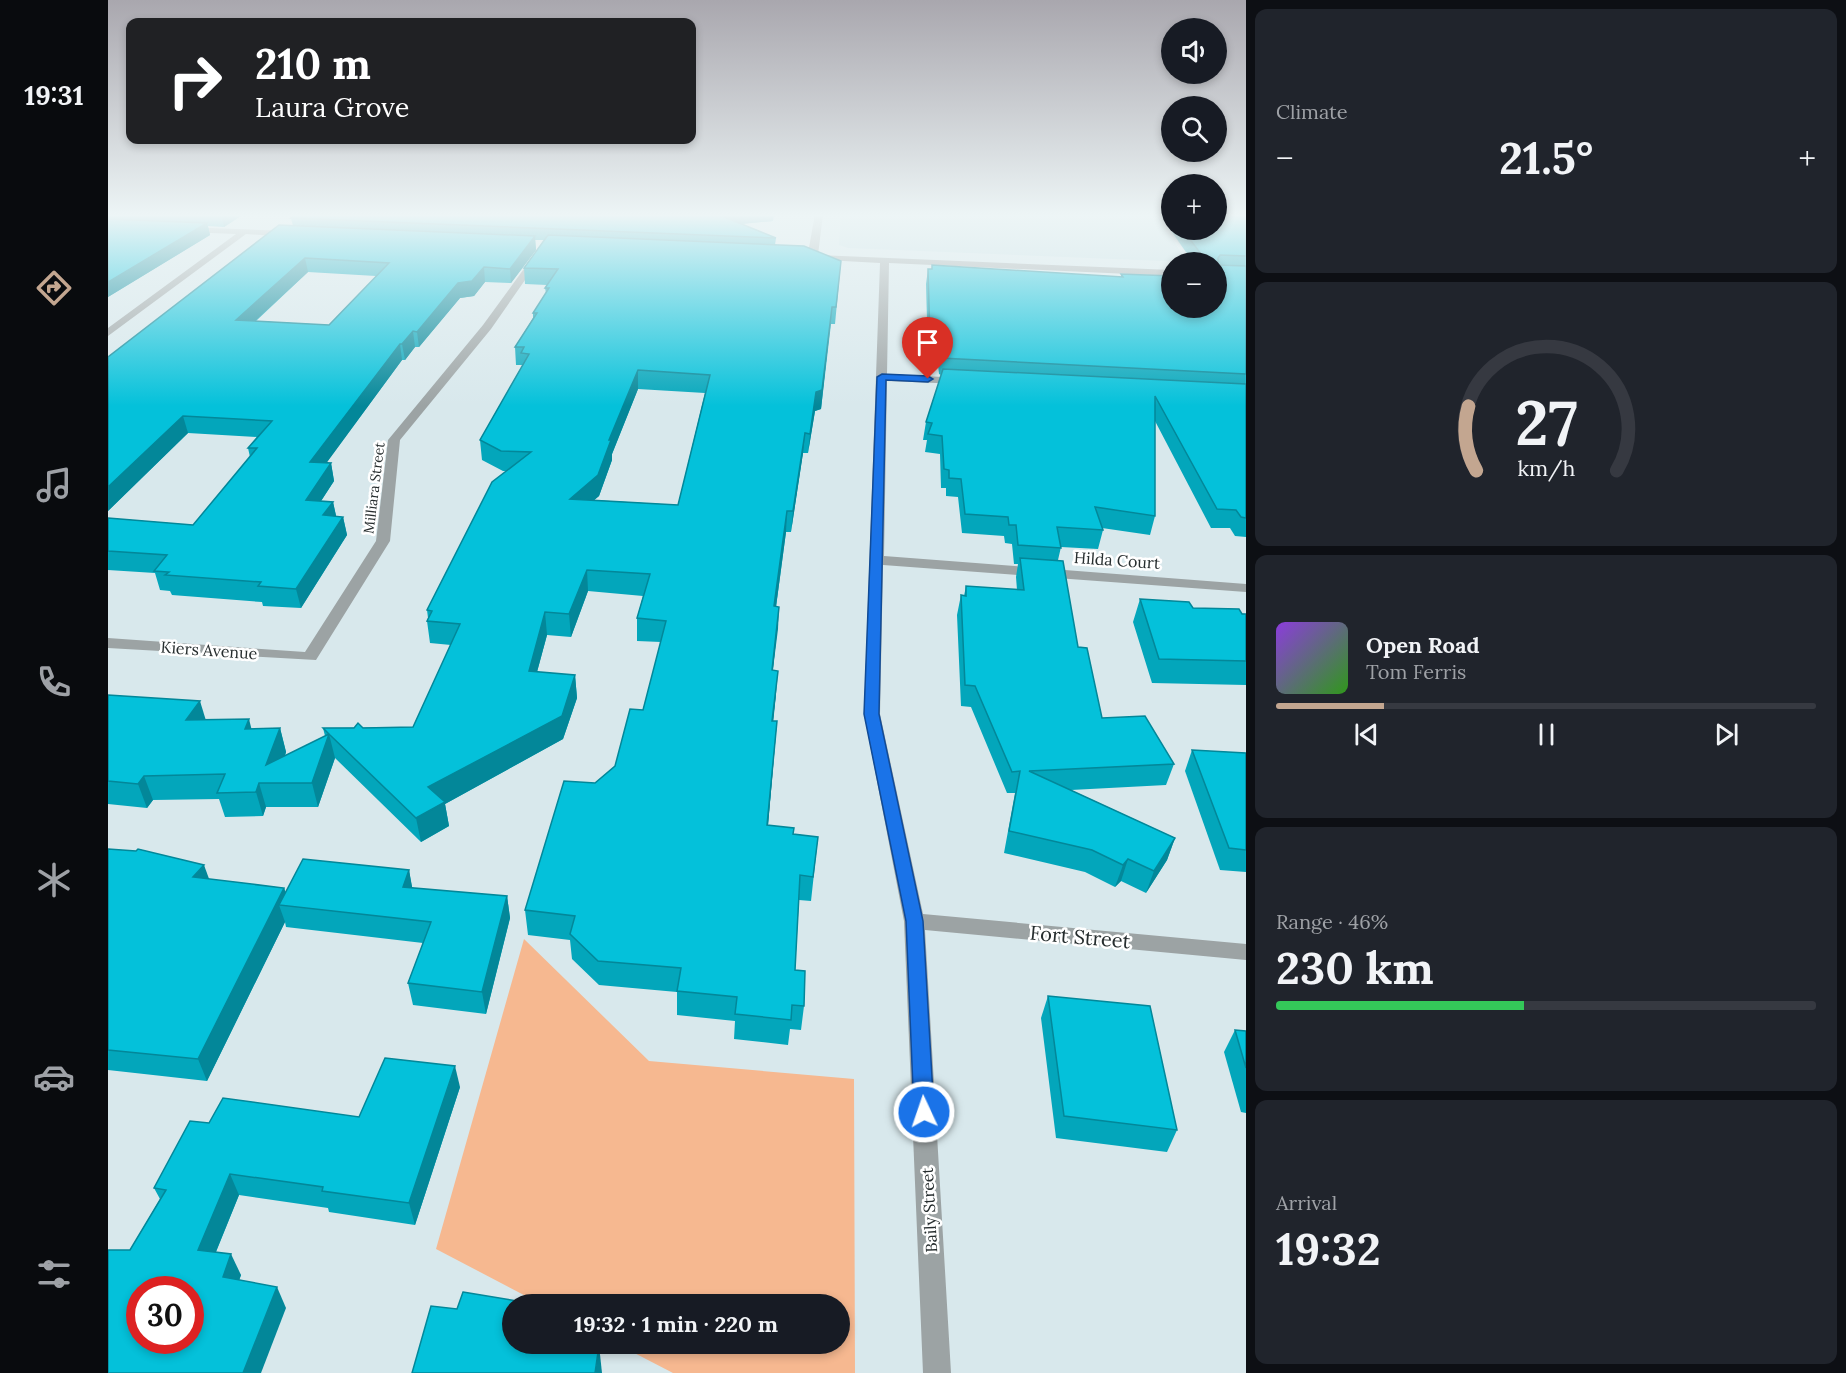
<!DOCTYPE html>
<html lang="en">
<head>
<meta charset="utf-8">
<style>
	body { margin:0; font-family:Lora,serif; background:#20242c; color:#f1f3f6; height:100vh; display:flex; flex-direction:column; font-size:22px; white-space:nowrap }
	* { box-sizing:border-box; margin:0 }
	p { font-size:20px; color:#9ea1a6 }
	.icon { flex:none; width:33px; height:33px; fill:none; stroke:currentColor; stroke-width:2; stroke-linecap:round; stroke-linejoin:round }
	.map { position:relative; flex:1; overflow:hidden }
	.details { display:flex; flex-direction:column; gap:9px; padding:9px; background:#0d0f14; width:600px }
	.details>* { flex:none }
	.hud { position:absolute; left:18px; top:18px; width:570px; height:126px; border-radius:12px; box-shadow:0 3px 9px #0003; background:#202124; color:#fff; overflow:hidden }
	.buttons { position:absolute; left:1053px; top:18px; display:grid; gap:12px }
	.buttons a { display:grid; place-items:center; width:66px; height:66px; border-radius:50%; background:#171b24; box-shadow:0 3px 9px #0003; font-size:30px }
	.speed { position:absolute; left:18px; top:1276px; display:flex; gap:12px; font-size:30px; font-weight:700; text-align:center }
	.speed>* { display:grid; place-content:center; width:78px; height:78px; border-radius:50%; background:#171b24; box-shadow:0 3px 9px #0003; line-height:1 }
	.speed .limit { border:9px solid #d22; background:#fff; color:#111 }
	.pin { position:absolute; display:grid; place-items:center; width:51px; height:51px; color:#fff; margin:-62px -26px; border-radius:50% 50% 50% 0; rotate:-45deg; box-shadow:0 0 6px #0007 }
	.pin .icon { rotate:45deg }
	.me { position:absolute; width:66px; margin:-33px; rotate:357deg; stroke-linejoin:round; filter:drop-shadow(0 0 4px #0008) }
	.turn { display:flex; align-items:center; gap:21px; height:126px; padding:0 30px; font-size:27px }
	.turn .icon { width:78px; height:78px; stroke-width:2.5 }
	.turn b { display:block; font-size:42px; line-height:51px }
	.big { font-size:45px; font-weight:700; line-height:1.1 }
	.details .tile { flex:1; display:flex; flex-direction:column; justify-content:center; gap:9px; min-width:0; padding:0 21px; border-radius:12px; background:#20242c }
	.details .dial { align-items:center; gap:0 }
	.dial svg { height:156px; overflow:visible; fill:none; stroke:#363941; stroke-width:7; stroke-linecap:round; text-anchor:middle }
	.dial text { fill:#f1f3f6; stroke:none }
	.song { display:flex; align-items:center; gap:18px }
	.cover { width:72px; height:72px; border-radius:9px; background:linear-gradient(135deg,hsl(270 70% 55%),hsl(110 70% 35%)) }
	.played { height:6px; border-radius:3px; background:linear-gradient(90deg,#c3a690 20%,#363941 20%) }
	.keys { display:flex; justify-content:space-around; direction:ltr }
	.heat { display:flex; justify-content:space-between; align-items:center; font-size:33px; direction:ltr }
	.charge { height:9px; border-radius:4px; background:linear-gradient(90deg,#34c759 46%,#363941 0) }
	.trip { position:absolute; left:394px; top:1294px; width:348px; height:60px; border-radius:30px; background:#171b24; box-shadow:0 3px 9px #0003; font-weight:700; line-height:60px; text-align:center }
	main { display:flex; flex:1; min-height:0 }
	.tab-bar { display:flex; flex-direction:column; width:108px; justify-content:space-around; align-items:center; background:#090b0e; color:#9ea1a6 }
	.tab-bar .icon { width:42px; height:42px }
	.tab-bar .active { color:#c3a690 }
	.tab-bar b { font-size:27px; color:#f1f3f6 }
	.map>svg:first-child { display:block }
	.built { fill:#c5dfe4 }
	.green { fill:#f6b890 }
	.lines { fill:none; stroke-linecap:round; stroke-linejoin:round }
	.minor { fill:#9ca3a4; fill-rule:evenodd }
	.wall { fill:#03a6bb; fill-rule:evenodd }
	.shaded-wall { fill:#038799 }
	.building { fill:#04c1da; stroke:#038799; stroke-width:1.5; fill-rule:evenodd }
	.route { fill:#1a73e8; stroke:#114b97; stroke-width:1.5 }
	.labels { text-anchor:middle; stroke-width:5; stroke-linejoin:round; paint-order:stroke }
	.far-street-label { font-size:14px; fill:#262d2e; stroke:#fff }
	.street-label { font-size:16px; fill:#262d2e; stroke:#fff }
	.near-street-label { font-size:20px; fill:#262d2e; stroke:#fff }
</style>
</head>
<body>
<main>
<nav class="tab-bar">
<b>19:31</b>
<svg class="icon active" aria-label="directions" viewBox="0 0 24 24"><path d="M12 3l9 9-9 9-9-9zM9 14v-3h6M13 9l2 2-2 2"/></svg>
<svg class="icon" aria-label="music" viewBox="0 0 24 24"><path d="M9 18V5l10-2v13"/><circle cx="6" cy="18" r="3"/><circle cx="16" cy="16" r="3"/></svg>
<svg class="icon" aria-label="phone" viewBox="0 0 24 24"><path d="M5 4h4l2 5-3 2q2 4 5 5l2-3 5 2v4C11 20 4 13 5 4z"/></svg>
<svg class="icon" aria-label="climate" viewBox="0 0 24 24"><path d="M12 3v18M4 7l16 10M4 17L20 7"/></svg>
<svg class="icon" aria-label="car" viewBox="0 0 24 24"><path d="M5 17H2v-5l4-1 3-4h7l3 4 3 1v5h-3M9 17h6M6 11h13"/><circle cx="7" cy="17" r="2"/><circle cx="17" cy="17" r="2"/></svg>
<svg class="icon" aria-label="filters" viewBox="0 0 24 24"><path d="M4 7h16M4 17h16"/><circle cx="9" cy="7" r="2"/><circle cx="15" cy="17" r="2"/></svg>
</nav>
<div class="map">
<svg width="1138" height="1373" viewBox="0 0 1138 1373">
	<rect width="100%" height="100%" fill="#d8e8ec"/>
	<polygon class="built" points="733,214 1048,214 1079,262 740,248 731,245"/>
	<polygon class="green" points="416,939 541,1061 746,1079 747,1373 565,1373 509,1344 732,1344 732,1305 435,1305 328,1249"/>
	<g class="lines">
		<g class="minor">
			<polygon points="707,214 715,214 710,255 1064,270 1064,276 781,263 779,374 853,378 859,381 853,384 779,381 776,556 1138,584 1138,592 775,565 772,714 815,914 1138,944 1138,960 817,930 843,1373 815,1373 796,921 756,714 772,263 699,259"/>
			<polygon points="75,227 181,231 185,234 181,237 138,234 0,336 0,328 128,234 78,232 75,231"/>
			<polygon points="426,255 433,257 383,329 292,440 282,541 208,660 0,648 0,638 197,652 268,541 280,440 375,325"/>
		</g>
	</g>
	<g class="wall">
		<polygon points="0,214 136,214 116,227 100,226 102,235 0,297"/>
		<polygon points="1051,214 1064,214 1064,230 1108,230 1138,214 1138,537 1127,536 1122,528 1103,528 1047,421 1047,516 1042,535 994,528 995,530 990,549 953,547 950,560 970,647 994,718 1066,764 1058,785 963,790 1067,838 1059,860 1038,893 1013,881 1007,887 977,872 896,853 907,793 899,793 863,707 853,706 849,615 853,595 856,596 858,586 909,590 908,577 910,564 906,564 904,544 897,543 896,536 854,533 850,497 838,496 838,488 833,488 832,454 817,452 819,440 815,440 818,422 833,375 831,374 829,356 820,356 818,284 820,269 1013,277 1013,274 1108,308 1108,262 1085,262"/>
		<path d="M183,218L665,221L633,224L668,238L667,245L733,261L727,324H723L713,409L707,411L700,453H695L683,532H678L668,607H671L665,670L668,694L665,721H669L660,825L686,834L710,837L703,901L691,900L687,970L696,1006L693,1030L682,1029L680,1045L626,1039L627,1021L569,1015V992L491,985L464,959L462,940L420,935L417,910L487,783L507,766L535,710L553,642L529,641V618L535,596L480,591L463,637L439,635L429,672L467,675L469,698L455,739L337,804L341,826L313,842L227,758L210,807H158L155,816L117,817L111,799L45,800L39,808L0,804V695L98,720L143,729L172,728L178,752L177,756L217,736L215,728L305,727L343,645L322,643L319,621L320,618L319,610L399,471H395L374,460L372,440L414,366V365H408L407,347L425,318V313L438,293L437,288L439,285L417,284L416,268L436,240H427L428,250L403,283L377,282L366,296L352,298L311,347H307L297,360H294L218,463H223L226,481L213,501L225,502L228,516L235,517L239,535L193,608L155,606L154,602L64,595L62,591L52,590L47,573L0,570V518L85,525L142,457L140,448L149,437L80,433L0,511V357L185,226ZM200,272L268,276L221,325L148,321ZM530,389L597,393L570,505L486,500L491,496L504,460V454Z"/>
		<polygon points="1032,599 1085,608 1138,614 1138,685 1044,683 1025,622"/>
		<polygon points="1084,750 1138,753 1138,872 1112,870 1077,771"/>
		<polygon points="0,849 101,879 176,888 178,893 301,870 304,888 399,896 402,918 378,1014 305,1005 300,983 315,943 178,927 177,922 99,1081 0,1070"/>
		<polygon points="940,996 1069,1130 1059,1152 948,1138 933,1018"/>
		<polygon points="1127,1030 1138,1031 1138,1113 1133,1112 1116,1052"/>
		<polygon points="352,1087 307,1225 221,1212 220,1208 131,1195 108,1252 133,1275 131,1280 178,1308 22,1250 52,1199 46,1188 101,1123 251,1117"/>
	</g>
	<g class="shaded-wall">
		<polygon points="115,214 136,214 116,227 113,215"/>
		<polygon points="609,214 666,214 665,221 609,226"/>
		<polygon points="99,223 102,235 0,297 0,282"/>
		<polygon points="427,236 428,250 403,283 402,269"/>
		<polygon points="197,258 200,272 132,335 128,320"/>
		<polygon points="376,267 377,282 366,296 352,298 311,347 309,332 350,283"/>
		<polygon points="724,307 713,409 707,411 700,453 702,434 708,392"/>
		<polygon points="305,331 307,347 297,360 294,344"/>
		<polygon points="292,344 294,360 206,480 202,462"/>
		<polygon points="530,370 530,389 504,454 504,460 491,496 464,519 462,499 501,440"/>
		<polygon points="75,416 80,433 0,511 0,487"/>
		<polygon points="697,433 695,453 683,532 685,511"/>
		<polygon points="223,463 226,481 202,518 198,500"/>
		<polygon points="225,502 229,520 215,515"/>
		<polygon points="679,511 678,532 665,629 666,606"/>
		<polygon points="235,517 239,535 193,608 188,589"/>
		<polygon points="479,570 480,591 463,637 461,614"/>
		<polygon points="671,607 670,629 662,693 664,670"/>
		<polygon points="437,612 439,635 423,694 421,671"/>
		<polygon points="670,671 668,694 663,744 664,721"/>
		<polygon points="467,675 469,698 455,739 337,804 341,826 313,842 308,818 320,787"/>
		<polygon points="92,701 99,724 78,720"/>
		<polygon points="141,719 147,743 137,729"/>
		<polygon points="669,721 667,745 658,849 659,825"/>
		<polygon points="172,728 178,752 167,783 158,765"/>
		<polygon points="221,734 227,758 210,807 204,783"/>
		<polygon points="36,776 45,800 39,808 30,784"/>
		<polygon points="151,783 158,807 155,816 148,792"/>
		<polygon points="1067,838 1059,860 1038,893 1046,871"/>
		<polygon points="1020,859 1013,881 1007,887 1015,865"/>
		<polygon points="96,865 104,887 85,877"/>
		<polygon points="301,870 305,892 295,887"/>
		<polygon points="176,888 182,906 171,905 177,922 99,1081 90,1059"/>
		<polygon points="399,896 402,918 378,1014 374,992"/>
		<polygon points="347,1066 352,1087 307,1225 301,1203"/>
		<polygon points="122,1174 131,1195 100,1271 90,1250"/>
		<polygon points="123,1254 133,1275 125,1298 115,1277"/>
		<polygon points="169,1287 178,1308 153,1373 135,1373"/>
		<polygon points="491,1345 494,1373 487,1373"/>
	</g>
	<g class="building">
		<polygon points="188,214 612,214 609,214 668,238 183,218"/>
		<polygon points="1108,214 1138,214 1138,256 1112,255 1110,258 1110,265 1138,266 1138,374 833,358 831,340 822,340 820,269 824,269 824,265 1015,277 1013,274 1064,276 1064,308 1108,308 1108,278 1110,278 1108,276 1108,262 1099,262 1075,230 1108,230"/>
		<polygon points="0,219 99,223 0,282"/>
		<path d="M171,225L427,236L402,269L376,267L364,281L350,283L309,332L305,331L294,344H292L202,462L223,463L198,500L225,502L215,515L235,517L188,589L150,586L153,582L57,575L61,572L46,571L59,555L0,551V518L85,525L149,448H140L164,421L75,416L0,487V357ZM197,258L281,263L221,325L128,320Z"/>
		<path d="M440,235L696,246L733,261L728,307H724L714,390L708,392L702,434L697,433L685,511H679L666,606L671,607L664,670L670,671L664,721H669L659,825L686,828L685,834L710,837L705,877L692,875L687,970L697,971L696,1006L684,1005L683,1020L627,1014L629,997L569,991L573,968L490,961L462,934L467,916L417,910L456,781L487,783L507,766L522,709L535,710L558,621L529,618L542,574L479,570L461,614L437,612L421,671L467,675L454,716L320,787L337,802L308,818L221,734L204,783H151L148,792L109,793L117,774L36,776L30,784L0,781V695L92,701L78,720L141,719L137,729L172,728L158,765L221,734L215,728H246L250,723L255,728L305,727L352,624L319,621L324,611L319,610L384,482L423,452L393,451L372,440L421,354L413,353L416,347H407L429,313H425L441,288H437L450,269L416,268ZM530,370L602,375L570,505L462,499L490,475L503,440H501Z"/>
		<polygon points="835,369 1138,384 1138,518 1133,517 1128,510 1109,509 1047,396 1047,516 987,507 995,530 949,527 953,548 910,545 908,525 901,525 900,517 857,514 853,479 841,478 841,470 836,469 834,436 820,434 824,423 818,422"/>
		<polygon points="912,558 955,561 970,647 979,648 994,718 1037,716 1066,764 921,771 1067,838 1046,871 1020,859 1015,865 984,850 901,831 912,771 904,772 867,686 857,685 853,595 858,596 858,586 916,590"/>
		<polygon points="1032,599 1081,602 1085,608 1131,609 1134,614 1138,614 1138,661 1051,659"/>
		<polygon points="1084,750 1138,753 1138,850 1121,848"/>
		<polygon points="0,849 28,851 30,849 96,865 85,877 176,888 90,1059 0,1050"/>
		<polygon points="195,859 301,870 295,887 399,896 374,992 300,983 323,922 171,905"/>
		<polygon points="940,996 1042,1006 1069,1130 956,1116"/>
		<polygon points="1127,1030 1138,1031 1138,1068"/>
		<path d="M277,1058L347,1066L301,1203L214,1191L215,1187L122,1174L90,1250L123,1254L115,1277L169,1287L135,1373H0V1250H22L58,1190L46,1188L82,1121L101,1123L115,1098L251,1117ZM32,1290H82V1341H32Z"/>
		<polygon points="355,1292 434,1305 405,1305 405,1344 483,1344 491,1345 487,1373 304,1373 323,1306 349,1309"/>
	</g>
	<linearGradient id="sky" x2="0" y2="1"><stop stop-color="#a9a7ae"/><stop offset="0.53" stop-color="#edf5f6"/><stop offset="1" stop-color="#edf5f6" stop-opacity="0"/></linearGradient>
	<rect width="1138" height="406" fill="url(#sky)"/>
	<polygon class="route" points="774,374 820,376 825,379 820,382 778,380 771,714 815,921 826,1112 823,1118 816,1120 809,1118 806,1112 798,921 756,714 769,377"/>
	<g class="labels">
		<g class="far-street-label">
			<text transform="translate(266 488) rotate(-83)" y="5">Milliara Street</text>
		</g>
		<g class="street-label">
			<text transform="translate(1009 560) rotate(4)" y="6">Hilda Court</text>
			<text transform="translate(101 650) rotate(4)" y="6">Kiers Avenue</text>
			<text transform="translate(821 1210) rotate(-93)" y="6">Baily Street</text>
		</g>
		<g class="near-street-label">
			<text transform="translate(972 937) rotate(5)" y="7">Fort Street</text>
		</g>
	</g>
</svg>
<div class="buttons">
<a><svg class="icon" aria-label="sound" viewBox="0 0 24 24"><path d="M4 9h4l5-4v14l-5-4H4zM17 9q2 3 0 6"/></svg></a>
<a><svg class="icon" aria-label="search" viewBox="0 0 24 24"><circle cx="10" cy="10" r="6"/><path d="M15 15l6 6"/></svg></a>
<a>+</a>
<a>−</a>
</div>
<div class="speed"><div class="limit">30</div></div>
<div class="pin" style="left:820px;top:379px;background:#d93025"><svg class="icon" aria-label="arrive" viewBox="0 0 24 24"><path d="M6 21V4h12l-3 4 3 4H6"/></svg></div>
<svg class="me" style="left:816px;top:1112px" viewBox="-20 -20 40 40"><circle r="17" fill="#1a73e8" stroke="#fff" stroke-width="3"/><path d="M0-11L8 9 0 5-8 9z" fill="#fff"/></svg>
<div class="trip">19:32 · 1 min · 220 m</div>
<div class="hud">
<div class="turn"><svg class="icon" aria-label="right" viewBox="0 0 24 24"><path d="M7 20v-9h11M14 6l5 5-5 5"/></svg><div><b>210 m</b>Laura Grove</div></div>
</div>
</div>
<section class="details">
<div class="tile"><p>Climate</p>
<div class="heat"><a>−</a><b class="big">21.5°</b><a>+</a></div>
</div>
<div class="tile dial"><svg viewBox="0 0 100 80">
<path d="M14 69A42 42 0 1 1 86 69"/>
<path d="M14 69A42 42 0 0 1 10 36" stroke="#c3a690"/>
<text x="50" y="56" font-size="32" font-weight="700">27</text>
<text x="50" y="72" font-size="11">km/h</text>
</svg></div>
<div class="tile">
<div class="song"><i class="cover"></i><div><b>Open Road</b><p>Tom Ferris</p></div></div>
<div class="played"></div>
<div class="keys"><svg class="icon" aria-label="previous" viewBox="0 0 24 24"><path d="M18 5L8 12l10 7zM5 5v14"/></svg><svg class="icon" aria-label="pause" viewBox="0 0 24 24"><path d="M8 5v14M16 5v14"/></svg><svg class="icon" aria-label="next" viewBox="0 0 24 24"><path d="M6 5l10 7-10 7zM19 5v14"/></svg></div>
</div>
<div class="tile"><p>Range · 46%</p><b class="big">230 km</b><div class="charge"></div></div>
<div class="tile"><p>Arrival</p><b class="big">19:32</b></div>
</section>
</main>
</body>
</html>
